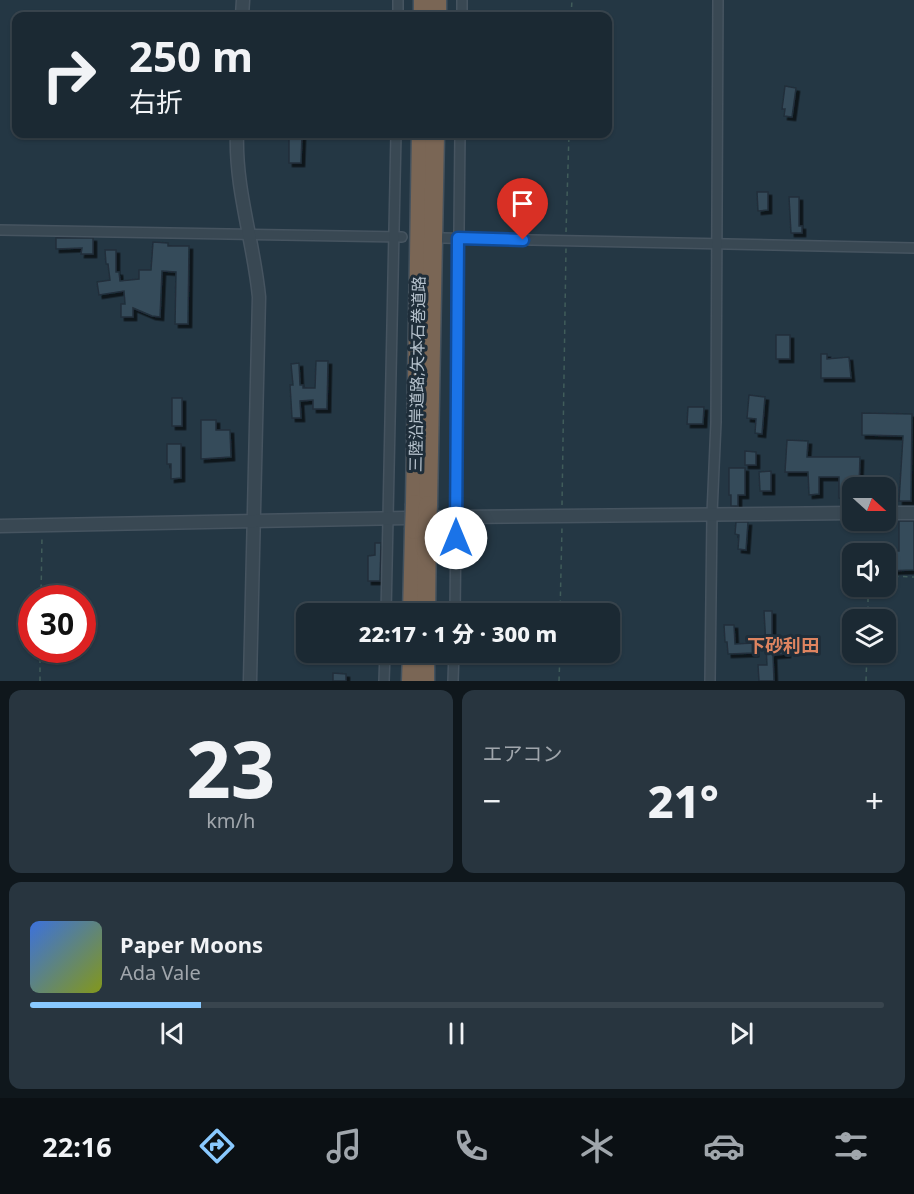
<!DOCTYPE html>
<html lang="ja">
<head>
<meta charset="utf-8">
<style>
	body { margin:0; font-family:"Noto Sans","Noto Sans JP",sans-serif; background:#28353f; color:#f1f3f6; height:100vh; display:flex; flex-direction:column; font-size:22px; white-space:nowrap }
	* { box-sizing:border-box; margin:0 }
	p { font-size:20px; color:#a0a6ac }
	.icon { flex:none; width:33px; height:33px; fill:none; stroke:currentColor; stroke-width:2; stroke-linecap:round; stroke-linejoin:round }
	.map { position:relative; height:681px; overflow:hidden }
	.side { display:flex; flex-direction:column; gap:9px; padding:9px; background:#0f171c; flex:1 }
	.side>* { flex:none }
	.top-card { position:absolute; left:12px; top:12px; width:600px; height:126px; border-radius:12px; box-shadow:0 2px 4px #0004,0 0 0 2px #39454e; background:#1b2933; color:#f1f3f6; overflow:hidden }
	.needle { width:39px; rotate:111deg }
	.tools { position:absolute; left:842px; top:477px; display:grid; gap:12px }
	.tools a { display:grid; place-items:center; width:54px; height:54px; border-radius:12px; background:#1b2933; box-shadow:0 2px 4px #0004,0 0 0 2px #39454e; font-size:30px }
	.speed { position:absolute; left:18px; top:585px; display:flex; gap:12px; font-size:30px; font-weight:700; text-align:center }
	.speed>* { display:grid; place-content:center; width:78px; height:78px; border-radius:50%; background:#1b2933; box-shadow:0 2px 4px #0004,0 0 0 2px #39454e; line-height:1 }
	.speed .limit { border:9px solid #d22; background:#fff; color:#111 }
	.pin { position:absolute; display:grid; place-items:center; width:51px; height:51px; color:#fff; margin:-62px -26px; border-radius:50% 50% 50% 0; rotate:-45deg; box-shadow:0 0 6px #0007 }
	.pin .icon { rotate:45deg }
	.me { position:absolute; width:66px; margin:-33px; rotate:0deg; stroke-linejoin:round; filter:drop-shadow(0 0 4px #0008) }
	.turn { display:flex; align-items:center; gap:21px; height:126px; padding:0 18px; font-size:27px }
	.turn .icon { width:78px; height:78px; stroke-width:2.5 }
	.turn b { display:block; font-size:42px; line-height:51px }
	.big { font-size:45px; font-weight:800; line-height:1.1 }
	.side .tile { flex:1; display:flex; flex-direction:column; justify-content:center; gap:9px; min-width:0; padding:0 21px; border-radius:12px; background:#28353f }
	.side .dial { align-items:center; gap:0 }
	.dial b { font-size:78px; line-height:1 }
	.song { display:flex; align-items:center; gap:18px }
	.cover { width:72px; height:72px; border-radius:9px; background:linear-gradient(135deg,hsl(220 70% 55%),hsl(70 70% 35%)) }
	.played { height:6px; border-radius:3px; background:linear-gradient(90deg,#89c9ff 20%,#39454e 20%) }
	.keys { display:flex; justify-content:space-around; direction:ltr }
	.heat { display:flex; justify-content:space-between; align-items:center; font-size:33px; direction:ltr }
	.side .tiles { flex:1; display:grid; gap:9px; grid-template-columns:1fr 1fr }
	.tile:last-child { grid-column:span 2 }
	.trip { position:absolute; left:296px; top:603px; width:324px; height:60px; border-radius:12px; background:#1b2933; box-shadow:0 2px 4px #0004,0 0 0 2px #39454e; font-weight:800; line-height:60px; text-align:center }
	.dock { display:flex; height:96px; justify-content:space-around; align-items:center; background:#0b1014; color:#a0a6ac }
	.dock .icon { width:42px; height:42px }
	.dock .active { color:#89c9ff }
	.dock b { font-size:27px; color:#f1f3f6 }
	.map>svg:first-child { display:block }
	.building { fill:#364b5a; stroke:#202f3b; stroke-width:1.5; filter:url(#shadow) }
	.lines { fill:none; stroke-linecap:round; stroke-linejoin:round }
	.minor-casing { stroke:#465460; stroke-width:12 }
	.tertiary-casing { stroke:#465460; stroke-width:15 }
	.motorway-casing { stroke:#44525e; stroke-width:21 }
	.path { stroke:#405c5a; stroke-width:1.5; stroke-dasharray:4.5 4.5; stroke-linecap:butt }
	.minor { stroke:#394853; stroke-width:9 }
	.tertiary { stroke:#394853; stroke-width:12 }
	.motorway { stroke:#7a6655; stroke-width:18 }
	.motorway-bridge-casing { stroke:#44525e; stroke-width:21; stroke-linecap:butt }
	.motorway-bridge { stroke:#7a6655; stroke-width:18 }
	.route-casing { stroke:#114b97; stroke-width:15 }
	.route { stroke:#1a73e8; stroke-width:10 }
	.labels { text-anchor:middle; stroke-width:6; stroke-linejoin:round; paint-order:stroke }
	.street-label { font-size:16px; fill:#b6c2cd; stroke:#1e2d39 }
	.neighbourhood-label { font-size:18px; font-weight:bold; fill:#de8460; stroke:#1e2d39 }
</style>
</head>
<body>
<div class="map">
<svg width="914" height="681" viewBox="0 0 914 681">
	<defs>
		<filter id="shadow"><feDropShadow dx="3.5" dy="3.5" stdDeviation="0" flood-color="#0009"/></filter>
	</defs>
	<rect width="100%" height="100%" fill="#243744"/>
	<g class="building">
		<polygon points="785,86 796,88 792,117 784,116 785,109 782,109"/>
		<polygon points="289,134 302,134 301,163 289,163"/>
		<polygon points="757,192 768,192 768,210 758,211"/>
		<polygon points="789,197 799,197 799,226 802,226 802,233 791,233"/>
		<polygon points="56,238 93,238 93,254 81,254 82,248 56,249"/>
		<polygon points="153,242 168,243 168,246 189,246 188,324 175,324 176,272 162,271 160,317 152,316 133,308 133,317 121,317 121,304 125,304 124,291 99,295 97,282 110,280 108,264 106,264 105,250 116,250 116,272 119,272 120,281 139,279 139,270 151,270"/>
		<rect x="776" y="335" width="14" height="24"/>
		<polygon points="821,354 827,354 827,359 849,357 851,378 821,378"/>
		<polygon points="316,361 328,361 327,409 313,409 313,400 300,401 301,418 292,418 290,385 293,385 291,364 299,363 300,385 303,385 303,388 315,388"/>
		<polygon points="749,395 765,397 762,434 755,433 756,419 747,418"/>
		<rect x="172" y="398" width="10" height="28"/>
		<polygon points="688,407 704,407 703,424 687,424"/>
		<polygon points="862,413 912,414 911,501 899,501 903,436 862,435"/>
		<polygon points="201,420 216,420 216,430 230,430 231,457 201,459"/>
		<polygon points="787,440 808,441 807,457 860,457 859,488 852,488 852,498 839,498 839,477 819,477 819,494 809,495 808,472 785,472"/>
		<polygon points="167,444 181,444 181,478 171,479 171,464 167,464"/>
		<polygon points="745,451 756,452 756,465 745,465"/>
		<polygon points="729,468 745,468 745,495 738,495 738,506 731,506 731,495 729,495"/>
		<polygon points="771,471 771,491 760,491 759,472"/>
		<polygon points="899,521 914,521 914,570 885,571 885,551 899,551"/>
		<polygon points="736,522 748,522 746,550 738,549 739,535 735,534"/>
		<polygon points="375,543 381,543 380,581 368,581 368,556 375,555"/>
		<polygon points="764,611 772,611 772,640 786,639 787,654 773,655 774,681 759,681 758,665 767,665"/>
		<polygon points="724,625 734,625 735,644 754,643 755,653 728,654 727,642 725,642"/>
		<polygon points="333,673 346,674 346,681 333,681"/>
	</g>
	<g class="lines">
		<g class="minor-casing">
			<g id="minor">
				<polyline points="398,16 398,0"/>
				<polyline points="462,16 462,0"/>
				<polyline points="0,230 402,237"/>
				<polyline points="443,238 914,248"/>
				<polyline points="386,614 396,134"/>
				<polyline points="455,614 460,134"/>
				<polyline points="384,681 385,652"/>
				<polyline points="453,681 454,652"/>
				<polyline points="710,681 712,514 716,422 718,0"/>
			</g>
		</g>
		<g class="tertiary-casing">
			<g id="tertiary">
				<polyline points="242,16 243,0"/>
				<path d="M237,134C235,189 254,243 259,297L250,681"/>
				<polyline points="885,513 914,513"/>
				<polyline points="0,526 456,517 852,513"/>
			</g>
		</g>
		<g class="motorway-casing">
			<g id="motorway">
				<polyline points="423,16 423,0"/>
				<polyline points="437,16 437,0"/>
				<polyline points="415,504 421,134"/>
				<polyline points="428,505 435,134"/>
				<polyline points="412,614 414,530"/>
				<polyline points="426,614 427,530"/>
				<polyline points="411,681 412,652"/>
				<polyline points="425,681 425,652"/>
			</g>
		</g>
		<g class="path">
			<polyline points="571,16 572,0"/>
			<polyline points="566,232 569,134"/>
			<polyline points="562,505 566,248"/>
			<polyline points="885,576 914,577"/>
			<polyline points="41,598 42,536"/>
			<polyline points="560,614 562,527"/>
			<polyline points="868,620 868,586"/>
			<polyline points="40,681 40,650"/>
			<polyline points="559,681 560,652"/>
			<polyline points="866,681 867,652"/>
		</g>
		<use href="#minor" class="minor"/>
		<use href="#tertiary" class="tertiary"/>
		<use href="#motorway" class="motorway"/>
		<g class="motorway-bridge-casing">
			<g id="motorway-bridge">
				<polyline points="414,530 415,504"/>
				<polyline points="427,530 428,505"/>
			</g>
		</g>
		<use href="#motorway-bridge" class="motorway-bridge"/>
	</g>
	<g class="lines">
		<g class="route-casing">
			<polyline id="route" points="456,538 458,238 523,240"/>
		</g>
		<use href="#route" class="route"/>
	</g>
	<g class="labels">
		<g class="street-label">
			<text transform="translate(417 374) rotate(-89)" y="6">三陸沿岸道路;矢本石巻道路</text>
		</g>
		<g class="neighbourhood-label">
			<text x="783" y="652">下砂利田</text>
		</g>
	</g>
</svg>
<div class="tools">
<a><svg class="needle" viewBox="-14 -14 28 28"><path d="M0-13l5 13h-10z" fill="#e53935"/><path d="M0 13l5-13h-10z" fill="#a0a6ac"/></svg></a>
<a><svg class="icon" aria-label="sound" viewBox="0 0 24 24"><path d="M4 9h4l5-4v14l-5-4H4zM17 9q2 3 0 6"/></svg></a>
<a><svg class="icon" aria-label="layers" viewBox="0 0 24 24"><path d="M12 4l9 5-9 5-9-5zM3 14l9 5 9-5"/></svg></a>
</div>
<div class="speed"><div class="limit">30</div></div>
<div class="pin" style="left:523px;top:240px;background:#d93025"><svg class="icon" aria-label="arrive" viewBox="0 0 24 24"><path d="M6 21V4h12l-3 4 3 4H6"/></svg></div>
<svg class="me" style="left:456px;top:538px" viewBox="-20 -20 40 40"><circle r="19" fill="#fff"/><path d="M0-13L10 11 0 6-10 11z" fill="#1a73e8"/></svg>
<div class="trip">22:17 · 1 分 · 300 m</div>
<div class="top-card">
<div class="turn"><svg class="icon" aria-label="right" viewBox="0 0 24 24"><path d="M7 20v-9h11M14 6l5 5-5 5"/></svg><div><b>250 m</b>右折</div></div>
</div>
</div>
<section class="side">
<div class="tiles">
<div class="tile dial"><b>23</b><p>km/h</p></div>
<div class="tile"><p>エアコン</p>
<div class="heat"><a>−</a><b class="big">21°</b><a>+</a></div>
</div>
<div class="tile">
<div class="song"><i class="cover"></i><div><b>Paper Moons</b><p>Ada Vale</p></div></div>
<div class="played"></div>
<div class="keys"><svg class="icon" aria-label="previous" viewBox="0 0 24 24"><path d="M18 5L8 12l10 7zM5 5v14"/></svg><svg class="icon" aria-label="pause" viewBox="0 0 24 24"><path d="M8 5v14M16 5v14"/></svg><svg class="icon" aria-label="next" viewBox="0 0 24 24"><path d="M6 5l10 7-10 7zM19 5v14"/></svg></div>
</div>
</div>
</section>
<nav class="dock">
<b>22:16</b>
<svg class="icon active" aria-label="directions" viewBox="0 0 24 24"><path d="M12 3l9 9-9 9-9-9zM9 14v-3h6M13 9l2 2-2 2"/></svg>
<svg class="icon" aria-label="music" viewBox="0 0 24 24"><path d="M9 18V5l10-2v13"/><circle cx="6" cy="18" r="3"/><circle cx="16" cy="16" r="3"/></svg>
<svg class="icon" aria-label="phone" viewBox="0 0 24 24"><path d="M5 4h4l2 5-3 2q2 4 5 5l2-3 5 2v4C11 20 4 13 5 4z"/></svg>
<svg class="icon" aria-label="climate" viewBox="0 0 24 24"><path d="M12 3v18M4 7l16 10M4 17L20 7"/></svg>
<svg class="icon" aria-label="car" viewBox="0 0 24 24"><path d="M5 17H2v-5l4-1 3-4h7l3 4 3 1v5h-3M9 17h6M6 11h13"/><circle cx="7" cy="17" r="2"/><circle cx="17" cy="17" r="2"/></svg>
<svg class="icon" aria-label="filters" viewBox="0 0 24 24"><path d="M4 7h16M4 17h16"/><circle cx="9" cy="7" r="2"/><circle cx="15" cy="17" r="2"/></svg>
</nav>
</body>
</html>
